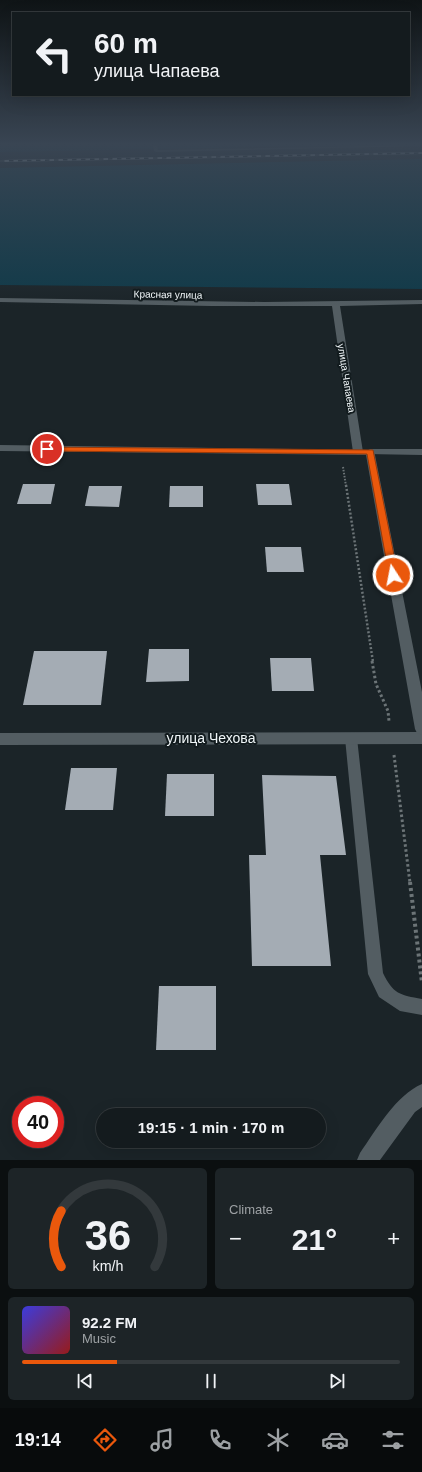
<!DOCTYPE html>
<html lang="en">
<head>
<meta charset="utf-8">
<style>
	body { margin:0; font-family:Helvetica,sans-serif; background:#1d2427; color:#f1f3f6; height:100vh; display:flex; flex-direction:column; font-size:15px; white-space:nowrap }
	* { box-sizing:border-box; margin:0 }
	p { font-size:13px; color:#9da1a4 }
	.icon { flex:none; width:22px; height:22px; fill:none; stroke:currentColor; stroke-width:2; stroke-linecap:round; stroke-linejoin:round }
	.map { position:relative; height:1160px; overflow:hidden }
	.panel { display:flex; flex-direction:column; gap:8px; padding:8px; background:#0b0f10; flex:1 }
	.panel>* { flex:none }
	.guide { position:absolute; left:12px; top:12px; width:398px; height:84px; border-radius:0px; box-shadow:0 4px 16px #0002,0 0 0 1px #33393c; background:#141b1e; color:#f1f3f6; overflow:hidden }
	.speed { position:absolute; left:12px; top:1096px; display:flex; gap:8px; font-size:20px; font-weight:700; text-align:center }
	.speed>* { display:grid; place-content:center; width:52px; height:52px; border-radius:50%; background:#141b1e; box-shadow:0 4px 16px #0002,0 0 0 1px #33393c; line-height:1 }
	.speed .limit { border:6px solid #d22; background:#fff; color:#111 }
	.pin { position:absolute; display:grid; place-items:center; width:34px; height:34px; color:#fff; margin:-17px; border:2px solid #fff; border-radius:50%; box-shadow:0 1px 4px #0007 }
	.me { position:absolute; width:44px; margin:-22px; rotate:349deg; stroke-linejoin:round; filter:drop-shadow(0 0 3px #0008) }
	.turn { display:flex; align-items:center; gap:14px; height:84px; padding:0 16px; font-size:18px }
	.turn .icon { width:52px; height:52px; stroke-width:2.5 }
	.turn b { display:block; font-size:28px; line-height:34px }
	.big { font-size:30px; font-weight:600; line-height:1.1 }
	.panel .card { flex:1; display:flex; flex-direction:column; justify-content:center; gap:6px; min-width:0; padding:0 14px; border-radius:6px; background:#1d2427 }
	.panel .dial { align-items:center; gap:0 }
	.dial svg { height:104px; overflow:visible; fill:none; stroke:#33393c; stroke-width:7; stroke-linecap:round; text-anchor:middle }
	.dial text { fill:#f1f3f6; stroke:none }
	.song { display:flex; align-items:center; gap:12px }
	.cover { width:48px; height:48px; border-radius:6px; background:linear-gradient(135deg,hsl(240 70% 55%),hsl(0 70% 35%)) }
	.played { height:4px; border-radius:2px; background:linear-gradient(90deg,#ea580c 25%,#33393c 25%) }
	.keys { display:flex; justify-content:space-around; direction:ltr }
	.heat { display:flex; justify-content:space-between; align-items:center; font-size:22px; direction:ltr }
	.panel .tiles { flex:1; display:grid; gap:8px; grid-template-columns:1fr 1fr }
	.card:last-child { grid-column:span 2 }
	.trip { position:absolute; left:96px; top:1108px; width:230px; height:40px; border-radius:20px; background:#141b1e; box-shadow:0 4px 16px #0002,0 0 0 1px #33393c; font-weight:600; line-height:40px; text-align:center }
	.tab-bar { display:flex; height:64px; justify-content:space-around; align-items:center; background:#080b0c; color:#9da1a4 }
	.tab-bar .icon { width:28px; height:28px }
	.tab-bar .on { color:#ea580c }
	.tab-bar b { font-size:18px; color:#f1f3f6 }
	.map>svg:first-child { display:block }
	.green { fill:#103a49 }
	.building { fill:#a4acb4 }
	.lines { fill:none; stroke-linecap:round; stroke-linejoin:round }
	.path-far3 { stroke:#6c7477; stroke-width:2; stroke-dasharray:1.5 1.5; stroke-linecap:butt }
	.path-far2 { stroke:#6c7477; stroke-width:2.5; stroke-dasharray:2 2; stroke-linecap:butt }
	.path-far1 { stroke:#6c7477; stroke-width:3; stroke-dasharray:2.5 2.5; stroke-linecap:butt }
	.path { stroke:#6c7477; stroke-width:4; stroke-dasharray:3 3; stroke-linecap:butt }
	.service { fill:#535d62; fill-rule:evenodd }
	.minor { fill:#535d62; fill-rule:evenodd }
	.tertiary { fill:#535d62; fill-rule:evenodd }
	.rail-casing { stroke:#ced4d7; stroke-width:2 }
	.rail { stroke:#121b1e; stroke-width:1.5; stroke-dasharray:4.5; stroke-linecap:butt }
	.route { fill:#ea580c; stroke:#983908 }
	.labels { text-anchor:middle; stroke-width:4; stroke-linejoin:round; paint-order:stroke }
	.far-street-label { font-size:10px; fill:#f0f6f8; stroke:#121b1e }
	.near-street-label { font-size:14px; fill:#f0f6f8; stroke:#121b1e }
</style>
</head>
<body>
<div class="map">
<svg width="422" height="1160" viewBox="0 0 422 1160">
	<rect width="100%" height="100%" fill="#1b2428"/>
	<g class="green">
		<polygon points="0,145 350,145 0,152"/>
		<polygon points="422,159 422,289 0,285 0,168"/>
	</g>
	<g class="building">
		<polygon points="23,484 55,484 51,504 17,504"/>
		<polygon points="256,484 289,484 292,505 258,505"/>
		<polygon points="89,486 122,486 119,507 85,506"/>
		<polygon points="170,486 203,486 203,507 169,507"/>
		<polygon points="265,547 301,547 304,572 267,572"/>
		<polygon points="149,649 189,649 189,681 146,682"/>
		<polygon points="34,651 107,651 101,705 23,705"/>
		<polygon points="270,658 311,658 314,691 272,691"/>
		<polygon points="71,768 117,768 113,810 65,810"/>
		<polygon points="167,774 214,774 214,816 165,816"/>
		<polygon points="262,775 336,776 346,855 320,855 331,966 252,966 249,855 266,855"/>
		<polygon points="159,986 216,986 216,1050 156,1050"/>
	</g>
	<g class="lines">
		<polyline class="path-far3" points="343,467 346,486"/>
		<polyline class="path-far2" points="346,485 373,662"/>
		<g class="path-far1">
			<polyline points="372,661 376,684 388,711 389,721"/>
			<polyline points="394,755 410,883"/>
		</g>
		<polyline class="path" points="410,882 422,983"/>
		<g class="service">
			<polygon points="153,145 157,145 158,150 422,145 422,146 156,152 154,151"/>
			<path d="M351,733L355,734L357,738L383,973C393,994 400,995 422,999V1015L400,1011L379,997L368,974L345,738L347,734Z"/>
		</g>
		<g class="minor">
			<polygon points="0,298 264,302 422,300 422,304 340,306 363,452 358,455 353,452 332,306 211,306 0,302"/>
			<polygon points="370,449 422,449 422,455 366,454 365,452"/>
			<polygon points="422,732 422,744 0,745 0,733"/>
			<path d="M422,1084V1107L415,1112L380,1160H357L360,1153C376,1130 396,1095 422,1084Z"/>
		</g>
		<polygon class="tertiary" points="0,445 374,450 422,692 422,735 417,733 415,729 366,455 0,451"/>
		<g class="rail-casing">
			<polyline id="rail" points="0,161 422,153"/>
		</g>
		<use href="#rail" class="rail"/>
	</g>
	<linearGradient id="sky" x2="0" y2="1"><stop stop-color="#0f1416"/><stop offset="0.47" stop-color="#394553"/><stop offset="1" stop-color="#394553" stop-opacity="0"/></linearGradient>
	<rect width="422" height="307" fill="url(#sky)"/>
	<polygon class="route" points="44,447 373,450 398,575 393,578 389,575 367,454 47,451 43,449"/>
	<g class="labels">
		<g class="far-street-label">
			<text transform="translate(168 294) rotate(1)" y="4">Красная улица</text>
			<text transform="translate(347 378) rotate(81)" y="4">улица Чапаева</text>
		</g>
		<g class="near-street-label">
			<text x="211" y="743">улица Чехова</text>
		</g>
	</g>
</svg>
<div class="speed"><div class="limit">40</div></div>
<div class="pin" style="left:47px;top:449px;background:#d93025"><svg class="icon" aria-label="arrive" viewBox="0 0 24 24"><path d="M6 21V4h12l-3 4 3 4H6"/></svg></div>
<svg class="me" style="left:393px;top:575px" viewBox="-20 -20 40 40"><circle r="17" fill="#ea580c" stroke="#fff" stroke-width="3"/><path d="M0-11L8 9 0 5-8 9z" fill="#fff"/></svg>
<div class="trip">19:15 · 1 min · 170 m</div>
<div class="guide">
<div class="turn"><svg class="icon" aria-label="left" viewBox="0 0 24 24"><path d="M17 20v-9H6M10 6l-5 5 5 5"/></svg><div><b>60 m</b>улица Чапаева</div></div>
</div>
</div>
<section class="panel">
<div class="tiles">
<div class="card dial"><svg viewBox="0 0 100 80">
<path d="M14 69A42 42 0 1 1 86 69"/>
<path d="M14 69A42 42 0 0 1 14 26" stroke="#ea580c"/>
<text x="50" y="56" font-size="32" font-weight="700">36</text>
<text x="50" y="72" font-size="11">km/h</text>
</svg></div>
<div class="card"><p>Climate</p>
<div class="heat"><a>−</a><b class="big">21°</b><a>+</a></div>
</div>
<div class="card">
<div class="song"><i class="cover"></i><div><b>92.2 FM</b><p>Music</p></div></div>
<div class="played"></div>
<div class="keys"><svg class="icon" aria-label="previous" viewBox="0 0 24 24"><path d="M18 5L8 12l10 7zM5 5v14"/></svg><svg class="icon" aria-label="pause" viewBox="0 0 24 24"><path d="M8 5v14M16 5v14"/></svg><svg class="icon" aria-label="next" viewBox="0 0 24 24"><path d="M6 5l10 7-10 7zM19 5v14"/></svg></div>
</div>
</div>
</section>
<nav class="tab-bar">
<b>19:14</b>
<svg class="icon on" aria-label="directions" viewBox="0 0 24 24"><path d="M12 3l9 9-9 9-9-9zM9 14v-3h6M13 9l2 2-2 2"/></svg>
<svg class="icon" aria-label="music" viewBox="0 0 24 24"><path d="M9 18V5l10-2v13"/><circle cx="6" cy="18" r="3"/><circle cx="16" cy="16" r="3"/></svg>
<svg class="icon" aria-label="phone" viewBox="0 0 24 24"><path d="M5 4h4l2 5-3 2q2 4 5 5l2-3 5 2v4C11 20 4 13 5 4z"/></svg>
<svg class="icon" aria-label="climate" viewBox="0 0 24 24"><path d="M12 3v18M4 7l16 10M4 17L20 7"/></svg>
<svg class="icon" aria-label="car" viewBox="0 0 24 24"><path d="M5 17H2v-5l4-1 3-4h7l3 4 3 1v5h-3M9 17h6M6 11h13"/><circle cx="7" cy="17" r="2"/><circle cx="17" cy="17" r="2"/></svg>
<svg class="icon" aria-label="filters" viewBox="0 0 24 24"><path d="M4 7h16M4 17h16"/><circle cx="9" cy="7" r="2"/><circle cx="15" cy="17" r="2"/></svg>
</nav>
</body>
</html>
